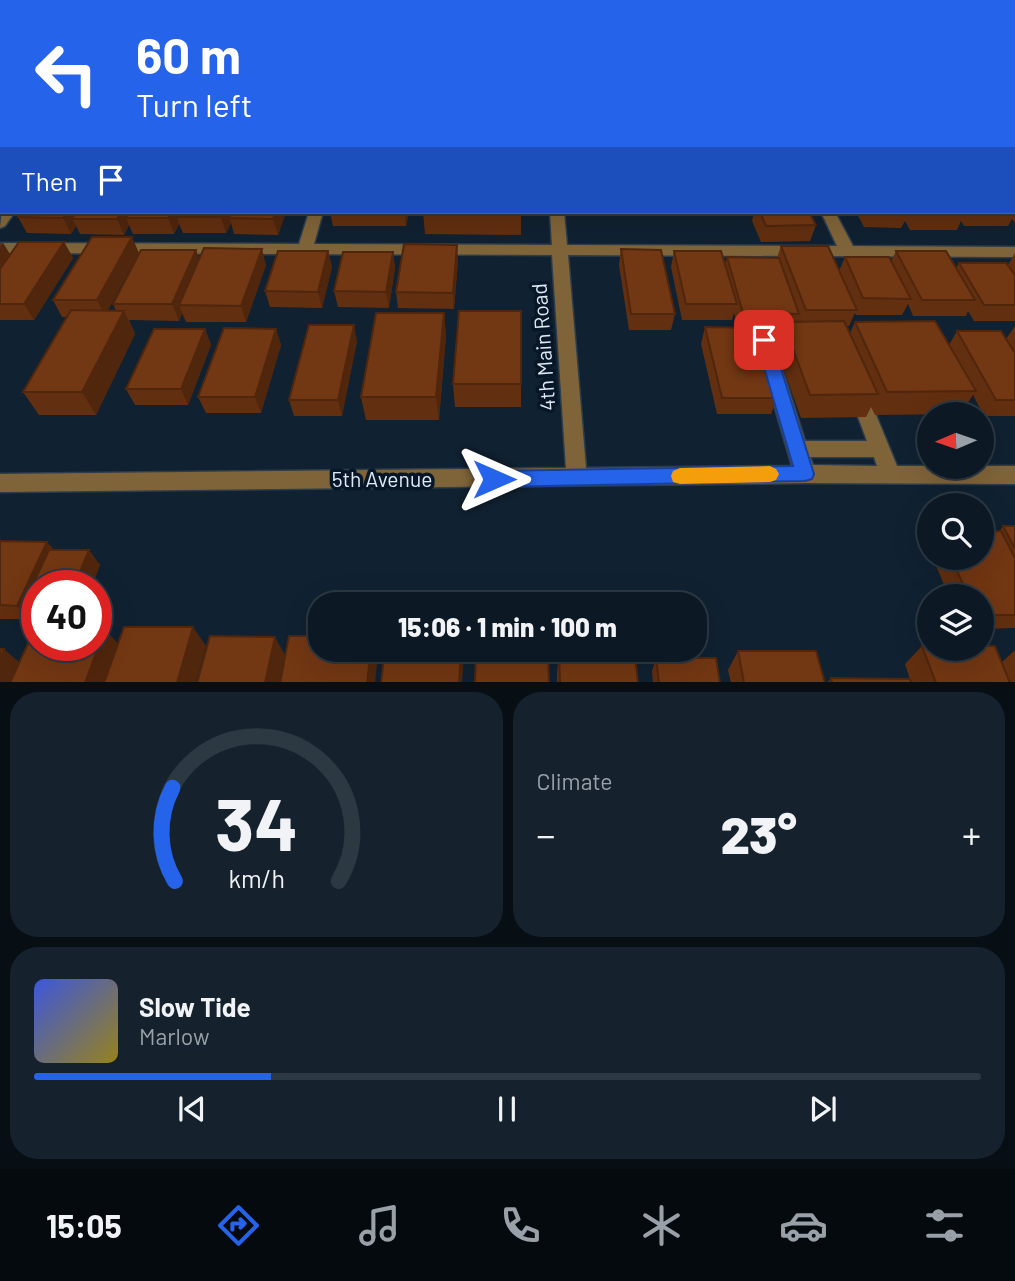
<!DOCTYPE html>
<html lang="en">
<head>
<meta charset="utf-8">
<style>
	body { margin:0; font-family:Barlow,sans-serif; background:#15222d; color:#f1f3f6; height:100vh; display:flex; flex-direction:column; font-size:26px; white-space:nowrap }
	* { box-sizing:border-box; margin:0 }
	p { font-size:23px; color:#9aa0a7 }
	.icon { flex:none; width:38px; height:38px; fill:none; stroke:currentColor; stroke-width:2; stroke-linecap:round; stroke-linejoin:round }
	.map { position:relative; height:682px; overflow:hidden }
	.side { display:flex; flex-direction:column; gap:10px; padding:10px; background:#070e14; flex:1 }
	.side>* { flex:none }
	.top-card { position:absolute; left:0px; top:0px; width:1015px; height:214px; box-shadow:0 7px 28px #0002,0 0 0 2px #2c3842; background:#2563eb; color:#fff; overflow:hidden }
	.needle { width:46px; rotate:268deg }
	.fabs { position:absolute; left:917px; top:402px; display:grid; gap:14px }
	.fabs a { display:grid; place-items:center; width:77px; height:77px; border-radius:50%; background:#0c1925; box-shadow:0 7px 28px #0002,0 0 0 2px #2c3842; font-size:35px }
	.speed { position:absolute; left:21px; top:570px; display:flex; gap:14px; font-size:35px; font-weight:700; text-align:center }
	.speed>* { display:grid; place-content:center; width:91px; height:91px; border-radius:50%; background:#0c1925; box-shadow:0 7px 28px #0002,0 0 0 2px #2c3842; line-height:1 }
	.speed .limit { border:10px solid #d22; background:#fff; color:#111 }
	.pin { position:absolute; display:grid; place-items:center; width:60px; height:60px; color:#fff; margin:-30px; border-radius:14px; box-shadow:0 4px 10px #0006 }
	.me { position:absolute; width:77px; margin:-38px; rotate:90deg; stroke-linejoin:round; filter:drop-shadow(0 0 5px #0008) }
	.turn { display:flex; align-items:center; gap:24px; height:147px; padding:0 21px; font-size:32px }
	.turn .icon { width:91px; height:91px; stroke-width:2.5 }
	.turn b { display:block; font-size:49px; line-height:60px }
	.then { display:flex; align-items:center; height:66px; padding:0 21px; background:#0003; gap:14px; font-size:26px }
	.big { font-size:52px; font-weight:800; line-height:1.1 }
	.side .tile { flex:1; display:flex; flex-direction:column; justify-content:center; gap:10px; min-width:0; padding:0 24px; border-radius:28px; background:#15222d }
	.side .dial { align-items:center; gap:0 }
	.dial svg { height:182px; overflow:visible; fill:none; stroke:#2c3842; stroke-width:7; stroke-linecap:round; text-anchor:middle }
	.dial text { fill:#f1f3f6; stroke:none }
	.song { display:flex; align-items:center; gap:21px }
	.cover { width:84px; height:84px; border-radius:10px; background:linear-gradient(135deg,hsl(230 70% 55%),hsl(50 70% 35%)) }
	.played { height:7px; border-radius:4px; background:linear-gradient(90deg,#2563eb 25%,#2c3842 25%) }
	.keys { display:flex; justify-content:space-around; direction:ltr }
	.heat { display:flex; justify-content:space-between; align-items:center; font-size:38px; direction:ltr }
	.side .tiles { flex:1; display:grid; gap:10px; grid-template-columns:1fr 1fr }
	.tile:last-child { grid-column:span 2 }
	.trip { position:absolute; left:308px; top:592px; width:399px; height:70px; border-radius:28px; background:#0c1925; box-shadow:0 7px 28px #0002,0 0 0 2px #2c3842; font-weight:800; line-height:70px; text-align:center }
	.dock { display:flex; height:112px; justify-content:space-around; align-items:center; background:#050a0f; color:#9aa0a7 }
	.dock .icon { width:49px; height:49px }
	.dock .active { color:#2563eb }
	.dock b { font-size:32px; color:#f1f3f6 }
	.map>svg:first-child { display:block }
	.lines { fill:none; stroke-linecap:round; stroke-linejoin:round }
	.minor-casing { stroke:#2d3d4c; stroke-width:3 }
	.minor { fill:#806439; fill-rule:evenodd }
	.wall { fill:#622f10 }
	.shaded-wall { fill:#50260d }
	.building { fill:#723713; stroke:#50260d; stroke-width:2 }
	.route { fill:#2563eb; stroke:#184099; stroke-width:2 }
	.slow { fill:#f59e0b }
	.labels { text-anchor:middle; stroke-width:7; stroke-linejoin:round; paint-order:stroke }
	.street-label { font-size:21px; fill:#dfeaf5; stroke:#071727 }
</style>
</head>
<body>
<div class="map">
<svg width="1015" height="683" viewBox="0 0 1015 683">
	<rect width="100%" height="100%" fill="#102131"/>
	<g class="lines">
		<g class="minor-casing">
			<g id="minor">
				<polygon points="159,0 169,0 158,2"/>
				<polygon points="370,0 380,0 369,2"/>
				<rect x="536" y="0" width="10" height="2"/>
				<rect x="723" y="0" width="10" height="2"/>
				<polygon points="911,0 921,0 922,2 912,2"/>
				<polygon points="1013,107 1015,108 1015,117 1013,116"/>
				<polygon points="2,210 15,212 5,226 0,228"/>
				<path d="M309,212H323L314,244L552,245L550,212H564L567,245L837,246L821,212H835L853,246L1015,247V257L568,255L586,468L792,466L755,340L758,336C771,332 792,332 805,336L808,340L805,344L775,346L805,441H867L849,393L851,388H865L867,393L897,466H1015V484L805,483L0,492V474L566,468L552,255L0,253V243L299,244ZM810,457H874L877,466L813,465Z"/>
			</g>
		</g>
		<use href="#minor" class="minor"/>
	</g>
	<g class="wall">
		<polygon points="181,0 289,0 288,2 182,2"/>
		<polygon points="289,0 362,0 362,2 290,2"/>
		<polygon points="655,0 711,0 710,1"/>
		<polygon points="760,0 883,0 826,1 827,2 760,2"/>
		<polygon points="920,0 1015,0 1015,2 922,2"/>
		<polygon points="1013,2 1015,4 1015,108 1013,106"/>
		<polygon points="2,14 2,37 0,37 0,16"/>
		<polygon points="0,71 2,71 2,206 0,208"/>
		<polygon points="1013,127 1015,127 1015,223 1012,219 1008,226 964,226 961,221 957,230 910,230 905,221 901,228 864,227 856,212 1013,212"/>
		<polygon points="22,212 286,212 278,235 234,234 231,223 226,233 183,233 179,224 174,234 133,234 129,225 124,235 80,234 76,226 71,234 27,233 18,217"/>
		<polygon points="330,212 409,212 406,226 333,226"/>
		<polygon points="423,212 521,212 521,235 425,234"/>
		<polygon points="754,212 809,212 816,225 810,241 761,242 752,221"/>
		<polygon points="92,237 109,311 116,311 113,304 196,250 199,259 266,265 246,322 186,322 182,313 179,321 129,320 135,334 96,415 39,415 23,392 67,317 62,317 53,300"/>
		<polygon points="64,242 73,258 34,320 0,320 0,243 3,243 10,255"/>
		<polygon points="781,246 839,271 845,257 891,261 896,251 956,268 959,263 1008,265 1015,253 1015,321 974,321 968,311 966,316 913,316 908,304 902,315 856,315 855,313 849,326 847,326 850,333 855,322 949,345 957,331 1006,339 1015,326 1015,416 984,416 973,395 960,414 875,415 871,407 866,417 801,418 775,345 780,330 756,330 777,398 771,414 717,414 701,344 705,327 738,328 734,313 732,320 682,320 671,267 674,251 725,264 727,257 777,258"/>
		<polygon points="621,249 675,314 671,330 629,330 619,265"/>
		<polygon points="328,251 332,267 322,308 270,307 265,291"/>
		<polygon points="393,252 395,268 389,308 338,307 334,291"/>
		<polygon points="458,261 454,309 398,308 396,292"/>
		<polygon points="444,313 446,336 439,420 366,420 361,397"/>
		<polygon points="205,329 211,345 188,405 135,405 126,389"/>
		<polygon points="276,329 281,345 261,413 206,413 198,397"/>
		<polygon points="357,341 342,416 294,416 289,400"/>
		<polygon points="453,384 521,384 521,407 455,407"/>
		<polygon points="1003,526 1015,526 1015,628 982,629 982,597 949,597 933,558 982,558"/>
		<polygon points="0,541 54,550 89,550 100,565 92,586 37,586 37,626 34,626 26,619 0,619"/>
		<polygon points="922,646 1002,662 1015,650 1015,683 827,683 831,678 910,679 905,664"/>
		<polygon points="738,651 825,683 731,683 728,670"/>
		<polygon points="559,654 638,683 557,683 557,672"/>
		<polygon points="656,658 720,683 653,683 652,671"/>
	</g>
	<g class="shaded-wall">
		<polygon points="2,74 2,97 0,99 0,76"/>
		<polygon points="2,170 2,188 0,185 0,172"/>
		<polygon points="0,191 2,194 2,206 0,208"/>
		<polygon points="67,212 85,212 72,219 76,226 71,234 63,218"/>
		<polygon points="121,212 137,212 126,218 129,225 124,235 117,219"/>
		<polygon points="171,212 185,212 177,217 179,224 174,234 168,218"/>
		<polygon points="224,212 235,212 229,218 231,223 226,233 221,217"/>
		<polygon points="276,212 286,212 278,235 273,219"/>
		<polygon points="405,212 409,212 406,226"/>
		<polygon points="132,237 139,253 105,316 97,300"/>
		<polygon points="64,242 73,258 34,320 24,304"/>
		<polygon points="3,243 13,259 0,277 0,247"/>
		<polygon points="457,245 458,261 454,309 453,293"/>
		<polygon points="262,249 266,265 246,322 241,306"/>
		<polygon points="196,250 202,266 179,305 182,313 179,321 172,304"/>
		<polygon points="328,251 332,267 322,308 318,292"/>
		<polygon points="393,252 395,268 389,308 386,292"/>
		<polygon points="124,311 135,334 96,415 82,392"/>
		<polygon points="444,313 446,336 439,420 436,397"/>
		<polygon points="354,325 357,341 342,416 338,400"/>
		<polygon points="205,329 211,345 188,405 181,389"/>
		<polygon points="276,329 281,345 261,413 255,397"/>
		<polygon points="47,542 60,556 24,613 17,606"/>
		<polygon points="89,550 100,565 92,586 74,586"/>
		<polygon points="193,627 206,646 196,683 177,683"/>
		<polygon points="105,629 122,648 109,683 85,683"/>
		<polygon points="275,637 285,655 279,683 265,683"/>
		<polygon points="4,649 19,662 10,683 0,683 0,658"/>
		<polygon points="371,649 377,649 378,655 375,683 367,683"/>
		<polygon points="461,649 463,649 464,654 462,683 459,683"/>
	</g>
	<g class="building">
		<polygon points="18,0 72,0 70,2 16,2"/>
		<polygon points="87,0 145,0 143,2 85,2"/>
		<polygon points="320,0 355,0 354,2 319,2"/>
		<polygon points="389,0 439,0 439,2 388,2"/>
		<rect x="451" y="0" width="63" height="2"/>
		<polygon points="761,0 826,0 827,2 762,2"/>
		<polygon points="1011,0 1012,2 986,2 985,1"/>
		<rect x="587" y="1" width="66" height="1"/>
		<polygon points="1013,2 1015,4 1015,16 1013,16"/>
		<rect x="1013" y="20" width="2" height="15"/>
		<rect x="1013" y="39" width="2" height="17"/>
		<polygon points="1013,61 1015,61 1015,85 1013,83"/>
		<polygon points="2,94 2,116 0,116 0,96"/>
		<rect x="0" y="120" width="2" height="25"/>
		<polygon points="1013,142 1015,144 1015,165 1013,165"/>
		<polygon points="0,151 2,151 2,170 0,172"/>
		<polygon points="1013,173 1015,173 1015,195 1013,193"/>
		<polygon points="22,212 67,212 63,218 18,217"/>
		<polygon points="76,212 121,212 117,219 72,219"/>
		<polygon points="129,212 171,212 168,218 126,218"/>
		<polygon points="179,212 224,212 221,217 177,217"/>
		<polygon points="232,212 276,212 273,219 229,218"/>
		<polygon points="760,212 809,212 816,225 766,226"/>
		<polygon points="916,212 963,212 965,214 917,214"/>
		<polygon points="92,237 132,237 97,300 53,300"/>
		<polygon points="19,242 64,242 24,304 0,304 0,269"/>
		<polygon points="404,244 457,245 453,293 396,292"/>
		<polygon points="781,246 828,246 857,310 806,310"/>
		<polygon points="204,248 262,249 241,306 179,305"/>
		<polygon points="621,249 661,250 675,314 631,314"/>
		<polygon points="141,250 196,250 172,304 113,304"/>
		<polygon points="278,251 328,251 318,292 265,291"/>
		<polygon points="674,251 721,251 737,304 686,304"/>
		<polygon points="896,251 946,251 975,300 922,300"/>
		<polygon points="343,252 393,252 386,292 334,291"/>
		<polygon points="727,257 779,258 799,314 743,313"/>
		<polygon points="845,257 889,257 911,299 863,298"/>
		<polygon points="959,263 1006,263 1015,275 1015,305 984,305"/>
		<polygon points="71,310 124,311 82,392 23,392"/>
		<polygon points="459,311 521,311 521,384 453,384"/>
		<polygon points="376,313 444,313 436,397 361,397"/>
		<polygon points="844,321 878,394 810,395 783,322"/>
		<polygon points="935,321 976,391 887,392 855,322"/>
		<polygon points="309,325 354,325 338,400 289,400"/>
		<polygon points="705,327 755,328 777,398 722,398"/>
		<polygon points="224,328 276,329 255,397 198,397"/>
		<polygon points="154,329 205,329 181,389 126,389"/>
		<polygon points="957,331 1001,331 1015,353 1015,400 996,400"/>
		<polygon points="1003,526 1015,526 1015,549"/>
		<polygon points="1001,531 1015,558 1015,615 982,615 982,597 969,597 951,558 982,558 982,532"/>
		<polygon points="0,541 47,542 17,606 0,605"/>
		<polygon points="49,550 89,550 74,586 37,586 37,613 20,612"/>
		<polygon points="124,627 193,627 177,683 104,683"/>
		<polygon points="35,628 37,628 37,646 96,646 96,629 105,629 85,683 10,683"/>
		<polygon points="210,636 275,637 265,683 197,683"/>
		<polygon points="289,636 320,636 320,649 371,649 367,683 280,683"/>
		<polygon points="922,646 929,646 929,649 982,649 982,646 995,646 1010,683 936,683"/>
		<polygon points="0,649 4,649 0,658"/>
		<polygon points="385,649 461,649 459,683 381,683"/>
		<polygon points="476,649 548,649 549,683 475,683"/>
		<polygon points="738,651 816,651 825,683 744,683"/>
		<polygon points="559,654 635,655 638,683 560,683"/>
		<polygon points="656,658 716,658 720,683 659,683"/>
		<polygon points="831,678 910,679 911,683 832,683"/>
	</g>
	<polygon class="route" points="764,334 772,340 814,474 812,479 805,481 494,487 488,485 485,479 488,473 494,471 793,466 756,340"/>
	<polygon class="slow" points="770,466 776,469 779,474 776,480 770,482 680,484 673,482 671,476 673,471 680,468"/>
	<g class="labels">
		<g class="street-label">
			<text transform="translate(544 347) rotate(-94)" y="7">4th Main Road</text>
			<text x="382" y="487">5th Avenue</text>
		</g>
	</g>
</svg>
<div class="fabs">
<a><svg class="needle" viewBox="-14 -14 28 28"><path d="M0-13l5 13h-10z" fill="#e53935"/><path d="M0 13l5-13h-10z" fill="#9aa0a7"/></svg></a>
<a><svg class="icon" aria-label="search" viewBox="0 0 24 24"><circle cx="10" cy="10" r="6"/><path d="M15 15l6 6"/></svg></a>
<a><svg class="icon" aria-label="layers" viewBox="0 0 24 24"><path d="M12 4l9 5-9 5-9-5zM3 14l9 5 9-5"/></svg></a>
</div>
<div class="speed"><div class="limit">40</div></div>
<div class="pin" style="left:764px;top:340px;background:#d93025"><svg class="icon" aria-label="arrive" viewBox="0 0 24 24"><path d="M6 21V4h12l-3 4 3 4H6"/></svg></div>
<svg class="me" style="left:494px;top:479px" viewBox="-20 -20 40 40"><path d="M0-17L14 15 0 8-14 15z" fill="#2563eb" stroke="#fff" stroke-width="4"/></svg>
<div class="trip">15:06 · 1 min · 100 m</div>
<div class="top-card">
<div class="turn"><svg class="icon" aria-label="left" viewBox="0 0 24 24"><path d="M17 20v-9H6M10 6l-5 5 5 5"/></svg><div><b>60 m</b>Turn left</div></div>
<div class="then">Then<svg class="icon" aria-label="arrive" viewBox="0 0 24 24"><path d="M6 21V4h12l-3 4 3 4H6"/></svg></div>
</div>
</div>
<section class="side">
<div class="tiles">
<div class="tile dial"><svg viewBox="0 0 100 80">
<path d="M14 69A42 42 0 1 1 86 69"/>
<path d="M14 69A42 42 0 0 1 13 28" stroke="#2563eb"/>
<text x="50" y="56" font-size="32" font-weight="700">34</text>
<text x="50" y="72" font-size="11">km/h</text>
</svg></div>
<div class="tile"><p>Climate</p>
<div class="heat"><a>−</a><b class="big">23°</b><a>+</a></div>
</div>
<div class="tile">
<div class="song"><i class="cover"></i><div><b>Slow Tide</b><p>Marlow</p></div></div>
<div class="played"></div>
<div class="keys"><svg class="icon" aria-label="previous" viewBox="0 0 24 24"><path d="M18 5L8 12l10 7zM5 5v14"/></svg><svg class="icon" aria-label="pause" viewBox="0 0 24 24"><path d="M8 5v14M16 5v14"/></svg><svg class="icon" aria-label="next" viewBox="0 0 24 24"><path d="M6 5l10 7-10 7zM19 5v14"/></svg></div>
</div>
</div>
</section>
<nav class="dock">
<b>15:05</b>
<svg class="icon active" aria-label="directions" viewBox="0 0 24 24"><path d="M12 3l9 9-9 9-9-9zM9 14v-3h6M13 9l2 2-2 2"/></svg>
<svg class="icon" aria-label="music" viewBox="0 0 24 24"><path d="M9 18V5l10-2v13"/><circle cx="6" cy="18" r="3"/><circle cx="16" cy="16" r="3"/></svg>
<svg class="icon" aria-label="phone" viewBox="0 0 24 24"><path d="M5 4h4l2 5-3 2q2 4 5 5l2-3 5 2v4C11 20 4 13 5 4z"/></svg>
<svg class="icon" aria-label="climate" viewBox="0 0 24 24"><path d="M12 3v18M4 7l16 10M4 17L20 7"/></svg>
<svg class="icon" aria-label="car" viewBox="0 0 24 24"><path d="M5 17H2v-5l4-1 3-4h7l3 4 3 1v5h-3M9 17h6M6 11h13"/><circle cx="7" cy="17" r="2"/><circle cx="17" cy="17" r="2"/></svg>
<svg class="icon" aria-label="filters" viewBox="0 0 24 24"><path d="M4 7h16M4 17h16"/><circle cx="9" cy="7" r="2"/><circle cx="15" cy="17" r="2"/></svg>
</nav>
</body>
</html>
